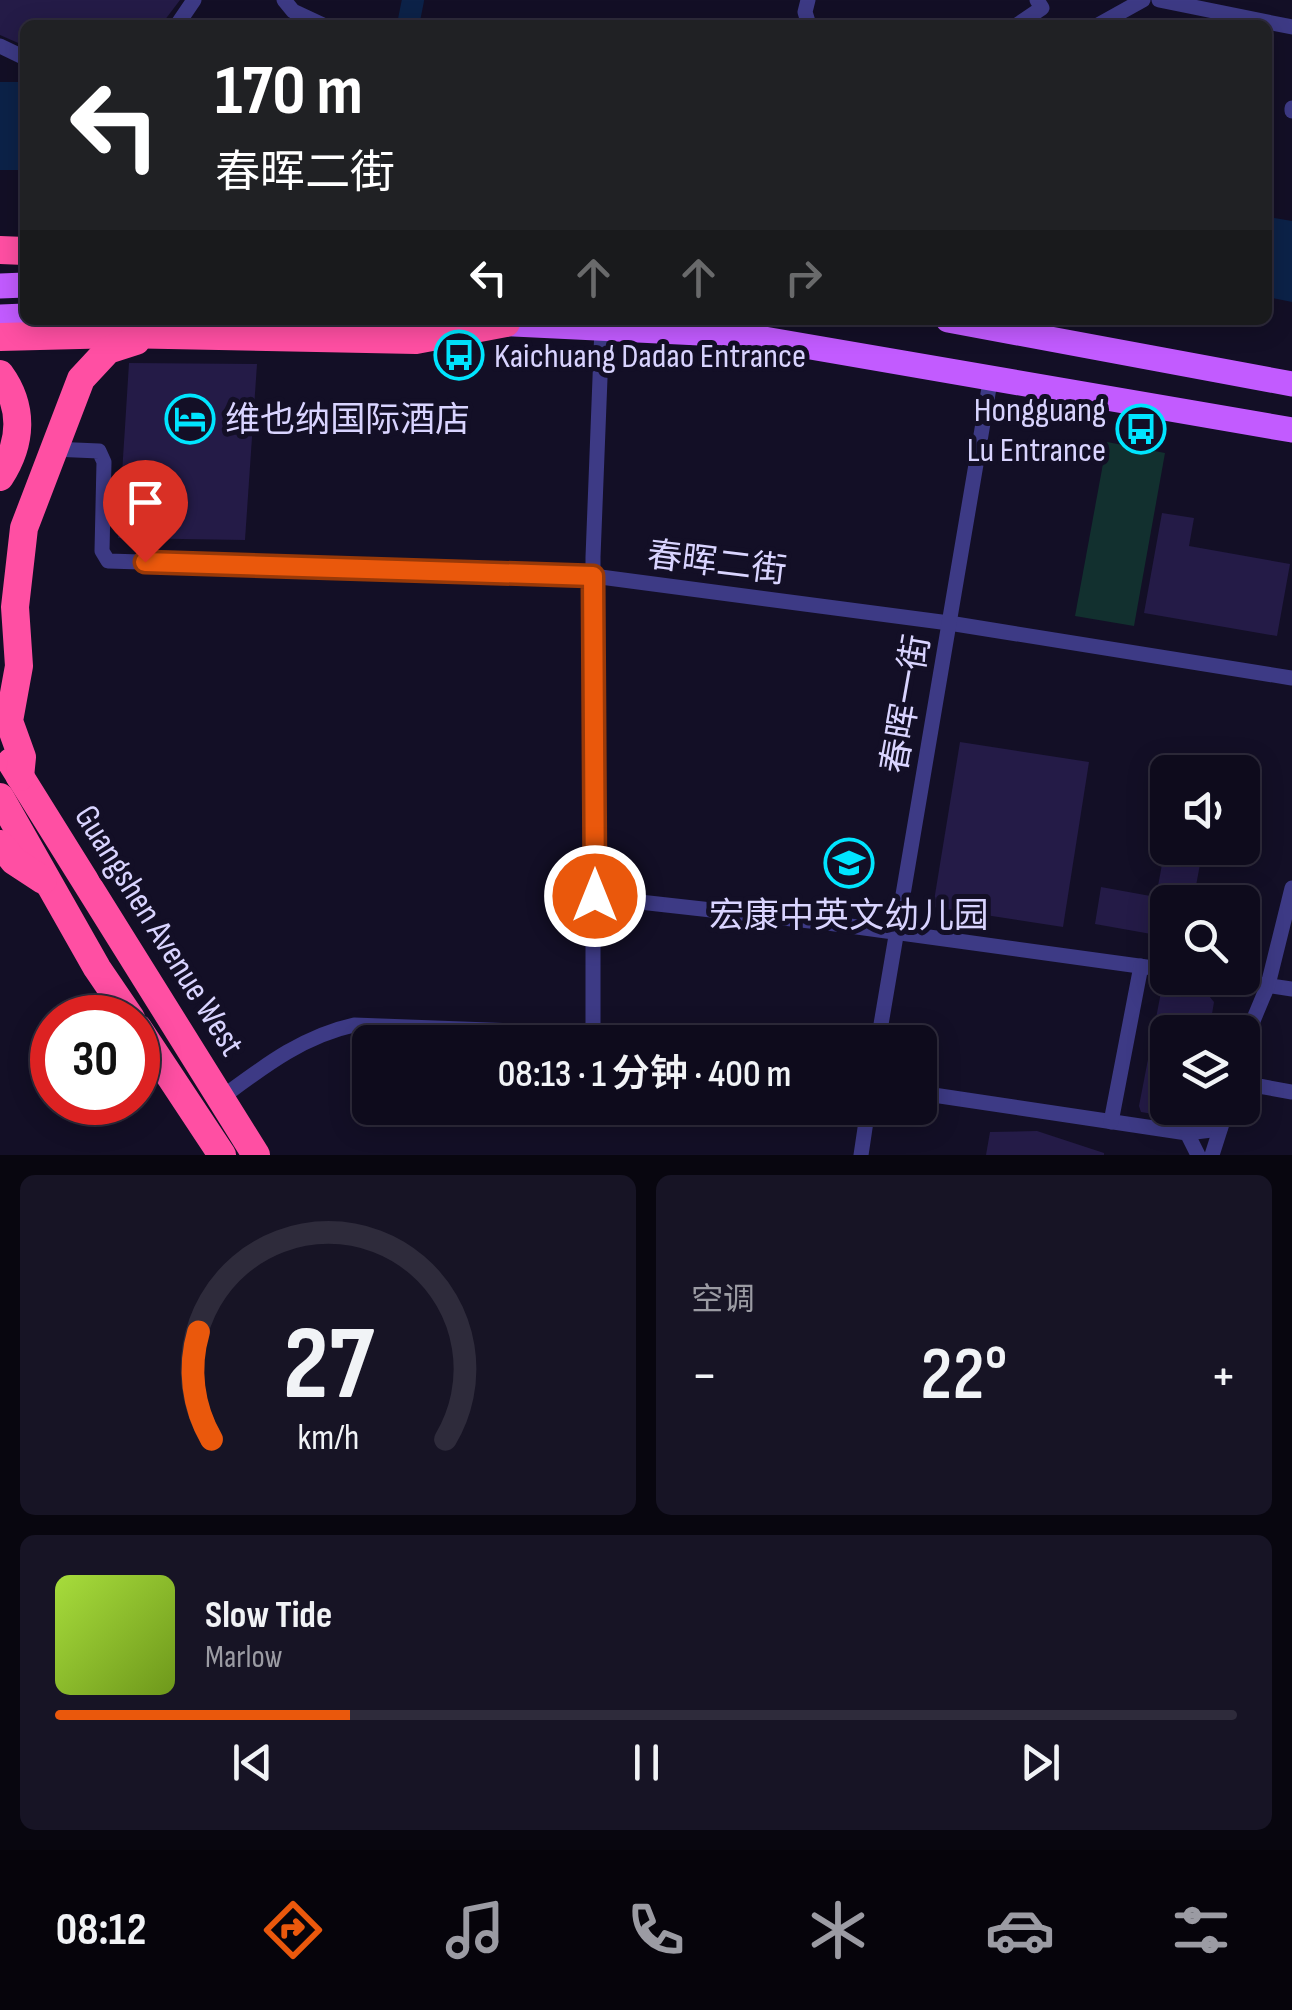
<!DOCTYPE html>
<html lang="zh">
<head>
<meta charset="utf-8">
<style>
	body { margin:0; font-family:"Sofia Sans Condensed","Noto Sans SC",sans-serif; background:#171425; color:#f1f3f6; height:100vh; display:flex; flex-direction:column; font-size:38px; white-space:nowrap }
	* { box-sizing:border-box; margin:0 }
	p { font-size:32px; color:#9b9ba3 }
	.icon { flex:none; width:55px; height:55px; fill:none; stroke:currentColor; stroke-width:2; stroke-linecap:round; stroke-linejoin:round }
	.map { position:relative; height:1155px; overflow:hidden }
	.drawer { display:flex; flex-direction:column; gap:20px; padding:20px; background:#08060f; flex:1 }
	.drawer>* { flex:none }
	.guide { position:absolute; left:20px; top:20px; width:1252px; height:305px; border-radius:15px; box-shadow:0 5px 25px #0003,0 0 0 2px #2e2b3b; background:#202124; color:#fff; overflow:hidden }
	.controls { position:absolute; left:1150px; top:755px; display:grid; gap:20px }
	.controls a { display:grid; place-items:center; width:110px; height:110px; border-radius:15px; background:#0e0b1c; box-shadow:0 5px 25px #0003,0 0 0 2px #2e2b3b; font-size:50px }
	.speed { position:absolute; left:30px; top:995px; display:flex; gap:20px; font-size:50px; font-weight:700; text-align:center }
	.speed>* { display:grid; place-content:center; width:130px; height:130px; border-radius:50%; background:#0e0b1c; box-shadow:0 5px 25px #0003,0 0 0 2px #2e2b3b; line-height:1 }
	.speed .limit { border:15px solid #d22; background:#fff; color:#111 }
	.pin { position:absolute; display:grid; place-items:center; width:85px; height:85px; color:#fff; margin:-102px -42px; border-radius:50% 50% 50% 0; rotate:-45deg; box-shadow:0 0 10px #0007 }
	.pin .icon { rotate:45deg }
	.me { position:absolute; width:110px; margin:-55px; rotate:0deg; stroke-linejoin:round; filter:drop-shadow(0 0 8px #0008) }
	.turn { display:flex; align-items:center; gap:35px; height:210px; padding:0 30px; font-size:45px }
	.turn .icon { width:130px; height:130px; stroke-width:2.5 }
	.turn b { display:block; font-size:70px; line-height:85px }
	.lanes { display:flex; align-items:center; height:95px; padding:0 30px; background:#0003; justify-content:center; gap:50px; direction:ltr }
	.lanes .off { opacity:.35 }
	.big { font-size:75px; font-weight:600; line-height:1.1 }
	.drawer .card { flex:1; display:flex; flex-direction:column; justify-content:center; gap:15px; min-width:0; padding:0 35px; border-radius:15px; background:#171425 }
	.drawer .dial { align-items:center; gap:0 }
	.dial svg { height:260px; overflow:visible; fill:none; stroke:#2e2b3b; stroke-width:7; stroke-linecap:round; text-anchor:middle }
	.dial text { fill:#f1f3f6; stroke:none }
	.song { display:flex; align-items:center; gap:30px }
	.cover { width:120px; height:120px; border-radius:15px; background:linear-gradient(135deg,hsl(80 70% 55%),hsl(80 70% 35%)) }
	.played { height:10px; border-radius:5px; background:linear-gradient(90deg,#ea580c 25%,#2e2b3b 25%) }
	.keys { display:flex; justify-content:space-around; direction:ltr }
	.heat { display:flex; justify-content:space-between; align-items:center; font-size:55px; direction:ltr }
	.drawer .tiles { flex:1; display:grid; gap:20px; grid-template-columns:1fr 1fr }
	.card:last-child { grid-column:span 2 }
	.trip { position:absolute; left:352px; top:1025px; width:585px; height:100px; border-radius:15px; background:#0e0b1c; box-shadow:0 5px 25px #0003,0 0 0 2px #2e2b3b; font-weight:600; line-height:100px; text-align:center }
	.dock { display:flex; height:160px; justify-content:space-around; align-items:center; background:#06040b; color:#9b9ba3 }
	.dock .icon { width:70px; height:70px }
	.dock .selected { color:#ea580c }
	.dock b { font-size:45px; color:#f1f3f6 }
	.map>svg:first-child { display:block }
	.green { fill:#12302f }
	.water { fill:#0c2248 }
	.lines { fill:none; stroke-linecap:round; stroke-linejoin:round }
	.river { stroke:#0c2248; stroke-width:22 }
	.building { fill:#241b47 }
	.street { stroke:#3d3a85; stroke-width:15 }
	.primary { stroke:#c25bff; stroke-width:25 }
	.highway { stroke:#ff4fa3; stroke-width:28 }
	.route-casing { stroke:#983908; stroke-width:25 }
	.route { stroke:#ea580c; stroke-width:18 }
	.labels { text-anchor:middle; stroke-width:10; stroke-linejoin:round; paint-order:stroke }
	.poi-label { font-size:35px; fill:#d9d4ff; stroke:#130f26; text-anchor:start }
	.street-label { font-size:35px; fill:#d9d4ff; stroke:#130f26 }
</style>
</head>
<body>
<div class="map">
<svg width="1292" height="1155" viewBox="0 0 1292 1155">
	<rect width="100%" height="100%" fill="#130f26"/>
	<polygon class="green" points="1107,442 1165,453 1134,626 1075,616"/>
	<g class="water">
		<rect x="0" y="82" width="25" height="88"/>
		<polygon points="1268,217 1292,221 1292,302 1268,297"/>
	</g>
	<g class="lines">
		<polyline class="river" points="408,25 413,0"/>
	</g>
	<g class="building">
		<polygon points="0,0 180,0 161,25 25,25 25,46 0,35"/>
		<polygon points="129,363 257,364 245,540 118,538"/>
		<polygon points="1162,513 1194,518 1189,546 1290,564 1277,636 1144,613"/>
		<polygon points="960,742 1089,762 1063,927 933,907"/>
		<polygon points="1165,848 1203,848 1193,902 1168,902 1168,937 1095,924 1101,887 1156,897"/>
		<polygon points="1162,987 1209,996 1214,1002 1209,1032 1168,1032 1168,1108 1191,1108 1190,1116 1184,1119 1141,1112 1139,1106"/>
		<polygon points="1037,1131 1104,1153 1104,1155 986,1155 990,1132"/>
	</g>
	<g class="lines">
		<g class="street">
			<polyline points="284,0 293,11 323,25"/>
			<polyline points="808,0 805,12 809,25"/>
			<polyline points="1159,0 1292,27"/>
			<polyline points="177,25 194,0"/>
			<polyline points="1017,25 1042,8 1037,0"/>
			<polyline points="1098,25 1143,0"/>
			<polyline points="0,46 25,58"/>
			<polyline points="1292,108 1292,111"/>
			<polyline points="52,449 99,451 104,462 102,551 108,561 593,576 949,623 1292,678"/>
			<polyline points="595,897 828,923 1168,970"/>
			<polyline points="1217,978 1292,989"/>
			<polyline points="878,1042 991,376"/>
			<polyline points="1242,1056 1250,1028 1268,985 1292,888"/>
			<polyline points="1242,1083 1292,1092"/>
			<polyline points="920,1093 1187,1133 1220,1129"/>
			<path d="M221,1098C263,1067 303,1036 354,1025L593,1034V557L602,327"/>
			<polyline points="1111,1122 1141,966"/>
			<polyline points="1187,1133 1198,1155"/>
			<polyline points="861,1155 868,1108"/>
			<polyline points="1212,1155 1227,1108"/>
		</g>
		<g class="primary">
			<polyline points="0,286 25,285"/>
			<polyline points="0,317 25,316"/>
			<polyline points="428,320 741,335 1292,430"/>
			<polyline points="948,320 1292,384"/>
		</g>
		<g class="highway">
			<polyline points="0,250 25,251"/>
			<polyline points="0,337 119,334 416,340 506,323"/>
			<path d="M0,374C24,407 22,443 0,477"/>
			<polyline points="11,762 256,1155"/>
			<polyline points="20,777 22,757 9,721 19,666 15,607 24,528 81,379 108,350 136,341"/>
			<polyline points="0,797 97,968 131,1018"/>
			<polyline points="0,844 14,861 43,880"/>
			<polyline points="138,1028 222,1155"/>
		</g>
	</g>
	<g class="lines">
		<g class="route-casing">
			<polyline id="route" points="145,562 593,576 595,896"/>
		</g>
		<use href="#route" class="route"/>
	</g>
	<defs>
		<g id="bus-ring" transform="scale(2.5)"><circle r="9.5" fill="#130f26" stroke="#00e5ff" stroke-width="1.5"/><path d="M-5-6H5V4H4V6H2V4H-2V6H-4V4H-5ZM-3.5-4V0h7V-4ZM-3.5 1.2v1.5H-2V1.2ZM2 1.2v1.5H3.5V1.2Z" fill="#00e5ff"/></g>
		<g id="hotel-ring" transform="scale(2.5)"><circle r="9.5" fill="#130f26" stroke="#00e5ff" stroke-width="1.5"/><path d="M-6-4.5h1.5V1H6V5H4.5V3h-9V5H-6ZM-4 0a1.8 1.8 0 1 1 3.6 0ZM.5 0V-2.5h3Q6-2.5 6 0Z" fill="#00e5ff"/></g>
		<g id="school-ring" transform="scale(2.5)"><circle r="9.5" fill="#130f26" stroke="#00e5ff" stroke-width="1.5"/><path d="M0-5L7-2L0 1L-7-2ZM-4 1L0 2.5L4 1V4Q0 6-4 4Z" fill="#00e5ff"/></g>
	</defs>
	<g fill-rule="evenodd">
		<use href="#bus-ring" x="459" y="355"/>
		<use href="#hotel-ring" x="190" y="419"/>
		<use href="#bus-ring" x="1141" y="429"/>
		<use href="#school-ring" x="849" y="863"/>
	</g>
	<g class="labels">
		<g class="poi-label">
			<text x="494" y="367">Kaichuang Dadao Entrance</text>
			<text x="1106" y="421" text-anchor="end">Hongguang<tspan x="1106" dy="40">Lu Entrance</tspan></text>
			<text x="225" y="431">维也纳国际酒店</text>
			<text x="849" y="927" text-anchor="middle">宏康中英文幼儿园</text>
		</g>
		<g class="street-label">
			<text transform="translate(717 562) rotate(7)" y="12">春晖二街</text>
			<text transform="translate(905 704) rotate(-80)" y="12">春晖一街</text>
			<text transform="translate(160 930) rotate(58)" y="12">Guangshen Avenue West</text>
		</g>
	</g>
</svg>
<div class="controls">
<a><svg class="icon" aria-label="sound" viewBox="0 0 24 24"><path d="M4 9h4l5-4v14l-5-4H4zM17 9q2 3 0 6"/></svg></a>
<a><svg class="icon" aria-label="search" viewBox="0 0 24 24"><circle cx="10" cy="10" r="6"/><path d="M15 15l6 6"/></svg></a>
<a><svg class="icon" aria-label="layers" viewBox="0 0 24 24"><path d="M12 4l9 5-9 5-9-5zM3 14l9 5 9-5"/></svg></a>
</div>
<div class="speed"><div class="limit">30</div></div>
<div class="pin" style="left:145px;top:562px;background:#d93025"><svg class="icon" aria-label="arrive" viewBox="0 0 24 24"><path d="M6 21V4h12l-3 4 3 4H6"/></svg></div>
<svg class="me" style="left:595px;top:896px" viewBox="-20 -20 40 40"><circle r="17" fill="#ea580c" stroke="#fff" stroke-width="3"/><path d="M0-11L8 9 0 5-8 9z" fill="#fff"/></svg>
<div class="trip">08:13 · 1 分钟 · 400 m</div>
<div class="guide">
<div class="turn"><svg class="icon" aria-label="left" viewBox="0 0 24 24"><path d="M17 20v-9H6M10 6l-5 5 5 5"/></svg><div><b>170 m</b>春晖二街</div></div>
<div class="lanes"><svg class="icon" aria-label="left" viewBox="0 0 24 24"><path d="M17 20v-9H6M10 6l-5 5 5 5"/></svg><svg class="icon off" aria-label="ahead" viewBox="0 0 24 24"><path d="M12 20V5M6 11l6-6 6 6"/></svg><svg class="icon off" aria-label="ahead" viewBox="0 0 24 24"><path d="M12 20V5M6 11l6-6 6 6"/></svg><svg class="icon off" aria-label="right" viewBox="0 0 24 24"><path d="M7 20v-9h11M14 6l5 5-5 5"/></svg></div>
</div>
</div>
<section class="drawer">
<div class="tiles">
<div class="card dial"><svg viewBox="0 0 100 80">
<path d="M14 69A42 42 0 1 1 86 69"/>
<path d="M14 69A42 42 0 0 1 10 36" stroke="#ea580c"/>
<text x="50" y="56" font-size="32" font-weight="700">27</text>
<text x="50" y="72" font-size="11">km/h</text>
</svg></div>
<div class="card"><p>空调</p>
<div class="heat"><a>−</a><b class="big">22°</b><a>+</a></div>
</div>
<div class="card">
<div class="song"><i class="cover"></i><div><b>Slow Tide</b><p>Marlow</p></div></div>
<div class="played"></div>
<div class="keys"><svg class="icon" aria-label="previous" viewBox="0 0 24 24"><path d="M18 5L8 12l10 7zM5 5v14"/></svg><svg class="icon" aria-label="pause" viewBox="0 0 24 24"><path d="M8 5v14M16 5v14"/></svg><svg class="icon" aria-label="next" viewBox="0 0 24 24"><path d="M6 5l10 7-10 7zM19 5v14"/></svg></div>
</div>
</div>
</section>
<nav class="dock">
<b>08:12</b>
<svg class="icon selected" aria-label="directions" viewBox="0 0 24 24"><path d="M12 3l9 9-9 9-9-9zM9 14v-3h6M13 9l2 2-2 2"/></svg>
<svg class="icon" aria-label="music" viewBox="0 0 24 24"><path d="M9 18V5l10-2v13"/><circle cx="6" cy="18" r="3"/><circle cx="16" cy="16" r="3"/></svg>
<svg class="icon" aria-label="phone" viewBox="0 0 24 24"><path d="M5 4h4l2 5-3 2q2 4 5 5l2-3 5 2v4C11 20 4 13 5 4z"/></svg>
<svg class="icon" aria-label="climate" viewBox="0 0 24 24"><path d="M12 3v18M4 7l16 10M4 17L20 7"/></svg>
<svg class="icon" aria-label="car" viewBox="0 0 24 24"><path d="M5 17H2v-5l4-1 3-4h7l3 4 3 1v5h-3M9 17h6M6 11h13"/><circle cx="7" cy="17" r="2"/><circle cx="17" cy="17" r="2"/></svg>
<svg class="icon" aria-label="filters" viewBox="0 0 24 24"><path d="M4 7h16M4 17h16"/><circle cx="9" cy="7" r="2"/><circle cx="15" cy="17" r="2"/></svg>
</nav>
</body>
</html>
